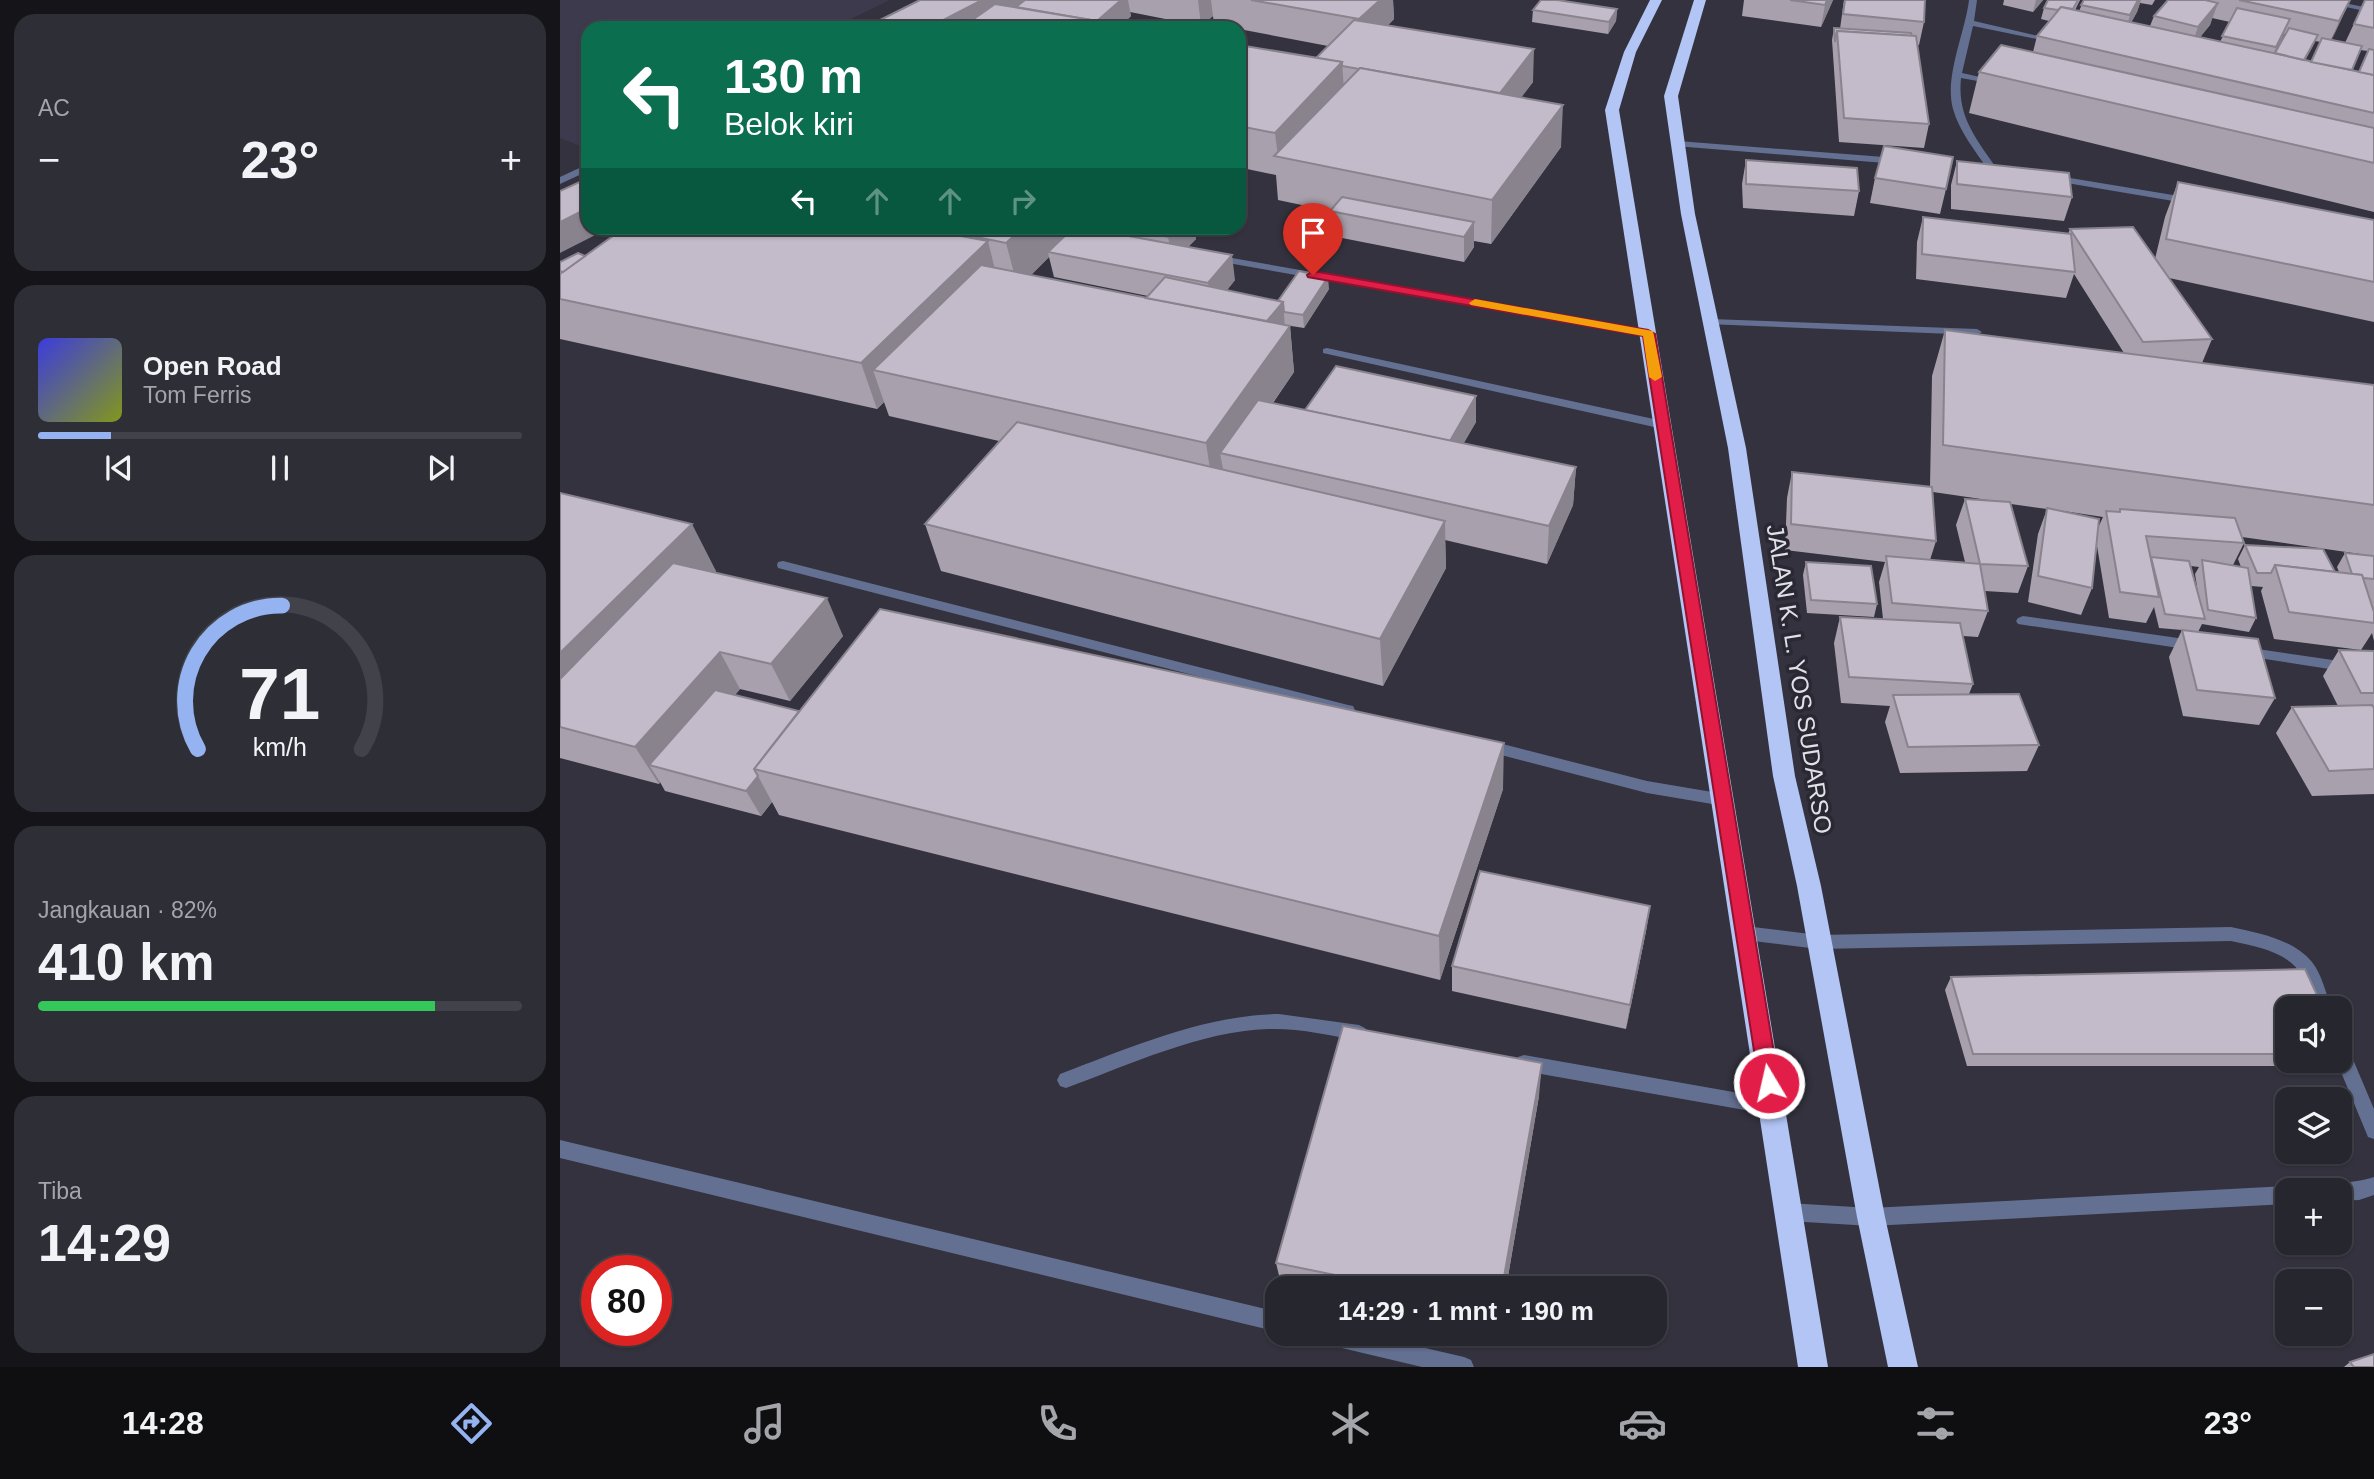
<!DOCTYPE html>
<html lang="id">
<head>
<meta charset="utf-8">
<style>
	body { margin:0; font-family:Arial,sans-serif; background:#2e2e36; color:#f1f3f6; height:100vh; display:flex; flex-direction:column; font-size:26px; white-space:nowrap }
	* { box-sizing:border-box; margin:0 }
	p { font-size:23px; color:#a4a5aa }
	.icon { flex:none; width:38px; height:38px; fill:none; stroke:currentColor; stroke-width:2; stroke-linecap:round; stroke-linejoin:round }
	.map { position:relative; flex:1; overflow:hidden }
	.side { display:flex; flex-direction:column; gap:14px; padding:14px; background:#151519; width:560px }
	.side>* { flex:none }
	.banner { position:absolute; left:21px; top:21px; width:665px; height:214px; border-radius:21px; box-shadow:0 2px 5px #0004,0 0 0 2px #42434a; background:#0b6e4f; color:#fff; overflow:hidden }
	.controls { position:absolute; left:1715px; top:996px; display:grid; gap:14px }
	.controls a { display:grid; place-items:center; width:77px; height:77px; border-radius:14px; background:#26262e; box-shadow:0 2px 5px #0004,0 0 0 2px #42434a; font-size:35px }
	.speed { position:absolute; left:21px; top:1255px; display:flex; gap:14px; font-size:35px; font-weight:700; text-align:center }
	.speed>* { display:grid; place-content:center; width:91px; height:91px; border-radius:50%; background:#26262e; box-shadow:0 2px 5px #0004,0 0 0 2px #42434a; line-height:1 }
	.speed .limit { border:10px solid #d22; background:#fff; color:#111 }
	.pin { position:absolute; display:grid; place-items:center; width:60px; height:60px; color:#fff; margin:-72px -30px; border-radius:50% 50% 50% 0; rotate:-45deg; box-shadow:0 0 7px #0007 }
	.pin .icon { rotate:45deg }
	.me { position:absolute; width:77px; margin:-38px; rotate:351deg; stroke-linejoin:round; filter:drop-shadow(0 0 5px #0008) }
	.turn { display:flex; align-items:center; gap:24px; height:147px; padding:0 28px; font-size:32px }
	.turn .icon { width:91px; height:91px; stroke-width:2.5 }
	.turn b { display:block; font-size:49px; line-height:60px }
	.lanes { display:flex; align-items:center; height:66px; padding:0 28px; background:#0003; justify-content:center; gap:35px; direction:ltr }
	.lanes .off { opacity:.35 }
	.big { font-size:52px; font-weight:700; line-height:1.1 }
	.side .widget { flex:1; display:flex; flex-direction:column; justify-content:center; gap:10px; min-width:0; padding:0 24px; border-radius:21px; background:#2e2e36 }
	.side .dial { align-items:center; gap:0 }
	.dial svg { height:182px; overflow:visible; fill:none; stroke:#42434a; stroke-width:7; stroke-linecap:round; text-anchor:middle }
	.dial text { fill:#f1f3f6; stroke:none }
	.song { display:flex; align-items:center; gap:21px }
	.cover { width:84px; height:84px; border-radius:10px; background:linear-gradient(135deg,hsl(240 70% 55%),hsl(70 70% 35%)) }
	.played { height:7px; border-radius:4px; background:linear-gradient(90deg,#95b2f1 15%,#42434a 15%) }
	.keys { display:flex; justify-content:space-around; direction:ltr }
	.heat { display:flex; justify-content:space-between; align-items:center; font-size:38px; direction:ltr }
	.charge { height:10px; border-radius:5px; background:linear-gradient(90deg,#34c759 82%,#42434a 0) }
	.trip { position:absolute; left:705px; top:1276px; width:402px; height:70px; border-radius:21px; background:#26262e; box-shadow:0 2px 5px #0004,0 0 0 2px #42434a; font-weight:700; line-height:70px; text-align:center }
	.menu { display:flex; height:112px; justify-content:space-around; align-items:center; background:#0f0f12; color:#a4a5aa }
	.menu .icon { width:49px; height:49px }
	.menu .active { color:#95b2f1 }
	.menu b { font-size:32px; color:#f1f3f6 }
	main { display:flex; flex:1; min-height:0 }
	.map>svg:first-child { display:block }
	.built { fill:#3c3a4c }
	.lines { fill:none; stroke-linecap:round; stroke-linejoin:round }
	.lane { fill:#647091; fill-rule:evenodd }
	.street { fill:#647091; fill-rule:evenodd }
	.highway { fill:#b3c5f5; fill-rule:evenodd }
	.wall { fill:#a8a1ad; fill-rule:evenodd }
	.shaded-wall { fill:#88838d }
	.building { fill:#c3bbc9; stroke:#88838d; stroke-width:2 }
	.route { fill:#e11d48; stroke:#92132f; stroke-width:2 }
	.slow { fill:#f59e0b }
	.labels { text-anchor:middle; stroke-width:7; stroke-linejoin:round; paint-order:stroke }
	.street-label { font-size:24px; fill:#e1e1e9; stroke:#292833 }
</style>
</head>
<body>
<main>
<section class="side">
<div class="widget"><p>AC</p>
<div class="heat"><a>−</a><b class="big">23°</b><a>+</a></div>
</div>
<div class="widget">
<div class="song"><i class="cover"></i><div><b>Open Road</b><p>Tom Ferris</p></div></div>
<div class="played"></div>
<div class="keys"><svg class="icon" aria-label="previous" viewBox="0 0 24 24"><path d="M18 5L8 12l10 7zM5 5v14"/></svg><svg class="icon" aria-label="pause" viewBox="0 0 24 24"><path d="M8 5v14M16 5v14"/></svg><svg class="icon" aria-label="next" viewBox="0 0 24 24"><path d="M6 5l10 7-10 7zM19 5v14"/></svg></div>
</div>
<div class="widget dial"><svg viewBox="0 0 100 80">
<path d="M14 69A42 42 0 1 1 86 69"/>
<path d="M14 69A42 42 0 0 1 51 6" stroke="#95b2f1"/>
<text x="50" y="56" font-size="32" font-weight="700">71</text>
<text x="50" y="72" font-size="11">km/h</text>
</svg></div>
<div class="widget"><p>Jangkauan · 82%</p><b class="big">410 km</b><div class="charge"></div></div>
<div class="widget"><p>Tiba</p><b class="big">14:29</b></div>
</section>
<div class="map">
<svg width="1814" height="1367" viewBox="0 0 1814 1367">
	<rect width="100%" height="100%" fill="#33323e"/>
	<polygon class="built" points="0,0 330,0 272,28 28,28 28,146 25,148 0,138"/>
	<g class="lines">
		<g class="lane">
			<polygon points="28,164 28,171 0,184 0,177"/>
			<polygon points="655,255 1088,331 1093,334 1088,337 651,260 651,256"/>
			<polygon points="1151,319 1417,329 1422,332 1417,335 1147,324 1147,320"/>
			<polygon points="767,348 1103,421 1109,425 1103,429 763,353 763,349"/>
			<polygon points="223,561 788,705 793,706 795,710 793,714 788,715 218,568 217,565 218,562"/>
			<polygon points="927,740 1087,781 1164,794 1169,796 1172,800 1169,804 1164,806 1087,793 922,750 920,746 922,742"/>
			<path d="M1185,926L1258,935L1671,927C1698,933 1733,939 1752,962C1762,975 1766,993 1771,1008H1755C1751,998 1748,987 1743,977C1730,952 1695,946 1671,941L1258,949L1185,940L1179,938L1177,933L1179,928Z"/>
			<path d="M719,1014L799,1025L805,1028L808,1033L805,1038L799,1041C769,1035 739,1028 708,1029C641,1031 569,1065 506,1088L500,1086L497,1080L500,1074C569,1048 644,1015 719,1014Z"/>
			<polygon points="1780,1040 1786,1043 1814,1109 1814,1139 1808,1137 1776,1060 1780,1060"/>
			<polygon points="964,1055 1213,1099 1219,1101 1222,1107 1219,1113 1213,1115 964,1071 958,1069 955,1063 958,1057"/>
			<path d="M1814,1177V1195L1799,1200L1780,1201V1190H1772L1773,1186C1786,1181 1801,1182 1814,1177Z"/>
			<polygon points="1727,1186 1734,1190 1727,1190 1727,1204 1311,1226 1228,1221 1221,1218 1219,1212 1221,1206 1228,1203 1311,1208"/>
		</g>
		<g class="street">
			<path d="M1409,0H1417L1414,21L1500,41L1496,43L1413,26L1402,73L1438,81L1434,84L1401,78C1397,117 1416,138 1437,169L1432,172L1429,171C1416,152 1399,131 1393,109C1384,77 1405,33 1409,0Z"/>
			<polygon points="1753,0 1769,0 1814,9 1814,13"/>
			<polygon points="1118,141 1337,158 1342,161 1337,164 1115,146 1115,142"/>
			<polygon points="1492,175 1631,198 1636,201 1631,204 1489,180 1489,176"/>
			<polygon points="1463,616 1632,640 1639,645 1632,650 1458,624 1456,621 1458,618"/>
			<polygon points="1684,647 1814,666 1814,676 1679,655 1677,652"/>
			<polygon points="0,1140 718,1312 718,1332 0,1158"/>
			<polygon points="755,1334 805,1334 904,1357 911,1360 914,1367 862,1367 765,1344 758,1341"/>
		</g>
		<g class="highway">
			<polygon points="1090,0 1102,0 1076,52 1059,110 1268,1367 1238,1367 1045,110 1064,52"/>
			<polygon points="1134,0 1146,0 1118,96 1135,214 1186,448 1235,776 1261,886 1325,1217 1358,1367 1328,1367 1297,1217 1237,886 1213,776 1168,448 1121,214 1104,96"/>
		</g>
	</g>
	<g class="wall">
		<polygon points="360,0 833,0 834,19 828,25 973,82 961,97 1001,147 931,244 914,241 914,247 904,262 772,236 770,211 718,200 716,175 687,169 688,178 679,188 679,45 756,58 768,46 679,29 679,28 672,28 654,25 653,16 641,26 570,12 571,16 562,25"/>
		<polygon points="1184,0 1273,0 1261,27 1182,16"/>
		<polygon points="1284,0 1365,0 1364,22 1359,45 1357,45 1369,124 1364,148 1279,142 1272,40 1274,28 1280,29"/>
		<polygon points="1444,0 1483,0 1473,12 1443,5"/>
		<path d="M1488,0H1520L1515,10L1519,11L1524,0H1595L1592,5L1580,3L1577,12L1571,22L1590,26L1594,16L1608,0H1790L1771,40L1785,43L1805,0H1814V212L1409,113L1419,72L1473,52L1477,36L1489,21L1481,19L1484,8ZM1652,18L1670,22L1660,42L1640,37L1650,25ZM1724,34H1726L1717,50ZM1755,41L1761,42L1751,62L1745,60ZM1800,50L1808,51L1799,72L1792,70Z"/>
		<polygon points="1057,9 1056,21 1048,34 972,22 973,10"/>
		<polygon points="1186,160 1299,191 1294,216 1183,208 1182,184"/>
		<polygon points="1397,161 1512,197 1504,221 1391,209 1391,185"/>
		<polygon points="1315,178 1386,189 1380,214 1310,203"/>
		<path d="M1618,182L1814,220V322L1609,278L1652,339L1642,363L1814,385V556L1682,537L1684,543L1673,565L1681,567L1678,559L1685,545L1779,572L1777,567L1785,553L1814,556V641L1812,633L1801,650L1714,639L1701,591L1703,587L1691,586L1696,618L1689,632L1642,624L1638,632L1715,698L1699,725L1623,716L1609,657L1622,630L1599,628L1594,607L1586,623L1549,618L1537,546L1532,588L1521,615L1468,602L1478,534L1487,509L1451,504L1468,566L1458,593L1425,591L1428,611L1418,637L1403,636L1413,684L1409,694L1479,745L1467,771L1340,773L1325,722L1330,706L1281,703L1274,643L1280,617L1323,619L1319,582L1325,562L1225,550L1227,498L1232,472L1370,487L1372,376L1385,330L1564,353L1514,274L1506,298L1356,279L1357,242L1363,217L1508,234L1510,229L1595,259L1605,217ZM1373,492L1428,500L1405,499L1396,525L1405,562L1370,560L1376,541ZM1497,510L1543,517L1538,528ZM1631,566L1639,567L1635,574L1638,593Z"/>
		<path d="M64,228H641L638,231L635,230L636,239L628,247L675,280L667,290L718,301L769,289L744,328L725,325L730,326L734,372L713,403L745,410L916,396V422L903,444L1016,467L1013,505L987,564L885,540L886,568L823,686L381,571L365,524L439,441L329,416L324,402L317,409L0,339V262L25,256ZM489,257L494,277L588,296L586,298L471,275Z"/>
		<polygon points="0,493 156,571 155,572 283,636 230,701 180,689 175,695 239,711 943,789 880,980 219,815 212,802 201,816 105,791 100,782 99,784 0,758"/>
		<polygon points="1246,562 1317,604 1314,617 1247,613 1243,575"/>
		<polygon points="1779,650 1814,651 1814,794 1752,796 1716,733 1732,707 1778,706 1763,676"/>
		<polygon points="1090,906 1086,931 1066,1029 892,991 892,966"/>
		<polygon points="1391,977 1727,1008 1727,1060 1777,1060 1772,1066 1407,1066 1385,990"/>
		<polygon points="979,1096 946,1288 722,1288 716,1263"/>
		<polygon points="923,1334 938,1334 937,1336"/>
		<polygon points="1790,1362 1814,1367 1784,1367"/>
	</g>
	<g class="shaded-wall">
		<polygon points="422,0 488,0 437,28 368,28"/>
		<polygon points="561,0 568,0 571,16 558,28 529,28"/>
		<polygon points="638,0 651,0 653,16 641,26"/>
		<polygon points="820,0 833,0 834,19 801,52 799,19"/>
		<polygon points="1267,0 1273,0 1261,27 1265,5"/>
		<polygon points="1476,0 1483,0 1473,12"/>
		<polygon points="1578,0 1581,0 1577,12 1563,38 1570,15"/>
		<polygon points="1790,0 1781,20 1770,44 1779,21"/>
		<polygon points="1658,3 1650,25 1630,50 1638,27"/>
		<polygon points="1057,9 1056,21 1048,34 1049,22"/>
		<polygon points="1730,19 1721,41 1712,59 1716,47"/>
		<polygon points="1758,35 1753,46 1736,77 1741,65"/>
		<polygon points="974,49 973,82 940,126 940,93"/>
		<polygon points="782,62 785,104 718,157 715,133"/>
		<polygon points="1003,105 1001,147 931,244 932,200"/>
		<polygon points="683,135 688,178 679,188 679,139"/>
		<polygon points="28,208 28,228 49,228 0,253 0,222"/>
		<polygon points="914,222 914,247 904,262 904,237"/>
		<polygon points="463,228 519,228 488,252 489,257 458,288 446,243"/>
		<polygon points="619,228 635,228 636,239 613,262 608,237"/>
		<polygon points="428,241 439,286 313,370 324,402 317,409 301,363"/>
		<polygon points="672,255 675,280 652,309 648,283"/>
		<polygon points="768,277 769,289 744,328 743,315"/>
		<polygon points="723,302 725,328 700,330"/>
		<polygon points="730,326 734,372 676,456 660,453 664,474 653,489 646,443"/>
		<polygon points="916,396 916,422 889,469 889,443"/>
		<polygon points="1016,467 1013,505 987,564 989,526"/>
		<polygon points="885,521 886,568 823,686 820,639"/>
		<polygon points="132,524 156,571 3,728 0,727 0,653"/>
		<polygon points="267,598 283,636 230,701 211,664"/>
		<polygon points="160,652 180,689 110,771 89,765 100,782 99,784 75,747"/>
		<polygon points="944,743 943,789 880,980 879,936"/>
		<polygon points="198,776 212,802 201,816 186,791"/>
		<polygon points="1090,906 1086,931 1066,1029 1070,1005"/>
		<polygon points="982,1063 979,1096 946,1288 942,1288"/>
	</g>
	<g class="building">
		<polygon points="360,0 422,0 368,28 304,28"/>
		<polygon points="465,0 561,0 537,21 456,7"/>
		<polygon points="691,0 820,0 799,19"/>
		<polygon points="981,0 997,0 1057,9 1049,22 973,10"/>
		<polygon points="1230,0 1267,0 1265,5"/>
		<polygon points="1285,0 1365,0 1364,22 1283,14"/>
		<polygon points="1488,0 1518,0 1513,9 1501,7 1498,10 1484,8"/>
		<polygon points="1524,0 1578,0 1570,15 1521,5"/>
		<polygon points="1608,0 1645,0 1658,3 1638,27 1594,16"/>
		<polygon points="1679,0 1790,0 1779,21"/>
		<polygon points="1805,0 1814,0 1814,28 1794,24"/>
		<polygon points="435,4 579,28 401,28"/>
		<polygon points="1501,7 1814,75 1814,113 1477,36"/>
		<polygon points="1677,8 1730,19 1716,47 1662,36"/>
		<polygon points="794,20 974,49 940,93 800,68 799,69 782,66 782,62 756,58"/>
		<polygon points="1274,28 1351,33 1352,36 1277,31 1275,42"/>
		<polygon points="1729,28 1758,35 1744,60 1715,53"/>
		<polygon points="1277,31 1356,36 1369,124 1284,118"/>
		<polygon points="1762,38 1802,46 1792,70 1751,62"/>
		<polygon points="679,45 782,62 715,133 679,126"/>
		<polygon points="1441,45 1814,128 1814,163 1419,72"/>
		<polygon points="1809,49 1814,50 1814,75 1799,72"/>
		<polygon points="800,68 1003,105 932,200 714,156"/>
		<polygon points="1324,146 1393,157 1386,189 1315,178"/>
		<polygon points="1186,160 1297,168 1299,191 1186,184"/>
		<polygon points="1397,161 1509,173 1512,197 1397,184"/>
		<polygon points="28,178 28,208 0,222 0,191"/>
		<polygon points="1618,182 1814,220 1814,282 1606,239"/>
		<polygon points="782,197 914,222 904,237 770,211"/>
		<polygon points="1363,217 1511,234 1515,272 1362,254"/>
		<polygon points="1573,227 1652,339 1583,342 1510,229"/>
		<polygon points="64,228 357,228 428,241 301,363 0,299 0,274"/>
		<polygon points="372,228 463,228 446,243"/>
		<polygon points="513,228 525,228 672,255 648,283 488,252"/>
		<polygon points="568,228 619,228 608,237"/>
		<polygon points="18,253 25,256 3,272 0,271 0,262"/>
		<polygon points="421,265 730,326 646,443 313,370"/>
		<polygon points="739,271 768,277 743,315 724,312 723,302 718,301"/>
		<polygon points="605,277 723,302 707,321 586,298"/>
		<polygon points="1385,330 1814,385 1814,505 1383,445"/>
		<polygon points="776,366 916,396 890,441 745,410"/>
		<polygon points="698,400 1016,467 989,526 660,453"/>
		<polygon points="457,422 885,521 820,639 365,524"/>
		<polygon points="1232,472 1372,487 1376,541 1231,524"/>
		<polygon points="0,493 132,524 0,653"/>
		<polygon points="1405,499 1450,502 1468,566 1420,564 1428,611 1332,603 1326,556 1420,564"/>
		<polygon points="1487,508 1539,519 1532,588 1478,576"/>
		<polygon points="1560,509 1675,518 1684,543 1586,536 1599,597 1560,592 1546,511 1560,512"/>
		<polygon points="1685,545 1763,549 1775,572 1715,565 1711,573 1697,573"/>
		<polygon points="1785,553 1814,556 1814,579 1803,578 1802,575 1792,574"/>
		<polygon points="1591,557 1629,561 1645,619 1605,614"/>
		<polygon points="1642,560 1688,568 1696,618 1648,610"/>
		<polygon points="1246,562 1311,566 1317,604 1251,600"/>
		<polygon points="113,563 267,598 211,664 160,652 75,747 0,727 0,679"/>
		<polygon points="1715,565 1802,575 1814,612 1814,623 1729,612"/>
		<polygon points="320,609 944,743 879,936 194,769"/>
		<polygon points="1280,617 1400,623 1413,684 1289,677"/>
		<polygon points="1622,630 1698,639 1715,698 1637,690"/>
		<polygon points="1779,650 1814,651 1814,693 1801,693"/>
		<polygon points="155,690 239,711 194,769 198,776 186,791 89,765"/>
		<polygon points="1459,694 1479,745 1348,747 1333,695"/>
		<polygon points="1812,705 1814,708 1814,769 1769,771 1732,707"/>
		<polygon points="920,871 1090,906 1070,1005 892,966"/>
		<polygon points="1745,969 1763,1008 1727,1008 1727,1054 1413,1054 1391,977"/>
		<polygon points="783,1026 982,1063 942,1288 839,1288 716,1263"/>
		<polygon points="1814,1354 1814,1367 1794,1367 1790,1362"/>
	</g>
	<polygon class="route" points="753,271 1088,330 1095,334 1219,1083 1216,1089 1209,1092 1202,1089 1199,1083 1083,336 748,277 747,275"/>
	<polygon class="slow" points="915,299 1093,331 1102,377 1095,381 1089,377 1083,336 911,305 909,303"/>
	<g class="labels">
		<g class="street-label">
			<text transform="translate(1239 679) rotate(81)" y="8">JALAN K. L. YOS SUDARSO</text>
		</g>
	</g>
</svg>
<div class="controls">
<a><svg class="icon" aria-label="sound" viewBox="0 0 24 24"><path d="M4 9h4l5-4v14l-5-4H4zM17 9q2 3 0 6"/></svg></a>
<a><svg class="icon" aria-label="layers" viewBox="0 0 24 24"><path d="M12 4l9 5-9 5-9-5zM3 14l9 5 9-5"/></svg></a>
<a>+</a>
<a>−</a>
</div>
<div class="speed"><div class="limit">80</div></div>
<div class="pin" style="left:753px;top:275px;background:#d93025"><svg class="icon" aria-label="arrive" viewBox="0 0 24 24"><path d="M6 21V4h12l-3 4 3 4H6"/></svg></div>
<svg class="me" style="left:1209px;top:1083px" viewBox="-20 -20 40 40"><circle r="17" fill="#e11d48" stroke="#fff" stroke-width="3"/><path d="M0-11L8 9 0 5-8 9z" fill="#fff"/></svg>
<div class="trip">14:29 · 1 mnt · 190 m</div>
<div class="banner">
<div class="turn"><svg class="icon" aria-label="left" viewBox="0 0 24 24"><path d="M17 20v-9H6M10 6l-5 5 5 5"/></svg><div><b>130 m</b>Belok kiri</div></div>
<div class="lanes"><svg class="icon" aria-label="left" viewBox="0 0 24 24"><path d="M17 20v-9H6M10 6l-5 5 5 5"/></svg><svg class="icon off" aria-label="ahead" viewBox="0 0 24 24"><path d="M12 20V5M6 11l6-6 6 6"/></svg><svg class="icon off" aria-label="ahead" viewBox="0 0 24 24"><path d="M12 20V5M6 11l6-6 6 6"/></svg><svg class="icon off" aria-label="right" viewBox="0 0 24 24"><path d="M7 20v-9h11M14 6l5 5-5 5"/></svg></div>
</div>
</div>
</main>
<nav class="menu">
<b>14:28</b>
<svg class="icon active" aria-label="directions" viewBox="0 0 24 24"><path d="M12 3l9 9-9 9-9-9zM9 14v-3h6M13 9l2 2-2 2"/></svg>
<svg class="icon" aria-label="music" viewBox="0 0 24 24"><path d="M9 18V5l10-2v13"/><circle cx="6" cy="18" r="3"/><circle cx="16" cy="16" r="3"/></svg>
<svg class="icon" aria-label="phone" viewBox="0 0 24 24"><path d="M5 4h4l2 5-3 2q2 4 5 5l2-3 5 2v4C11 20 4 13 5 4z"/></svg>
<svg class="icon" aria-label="climate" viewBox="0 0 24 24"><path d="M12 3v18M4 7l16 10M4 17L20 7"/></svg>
<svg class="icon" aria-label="car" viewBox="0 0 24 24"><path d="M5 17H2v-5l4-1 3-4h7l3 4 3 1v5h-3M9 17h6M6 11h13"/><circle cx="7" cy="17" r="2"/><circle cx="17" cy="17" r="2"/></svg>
<svg class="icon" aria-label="filters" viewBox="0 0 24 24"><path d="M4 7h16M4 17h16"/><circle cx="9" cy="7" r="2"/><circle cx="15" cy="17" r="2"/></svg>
<b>23°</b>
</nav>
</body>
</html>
